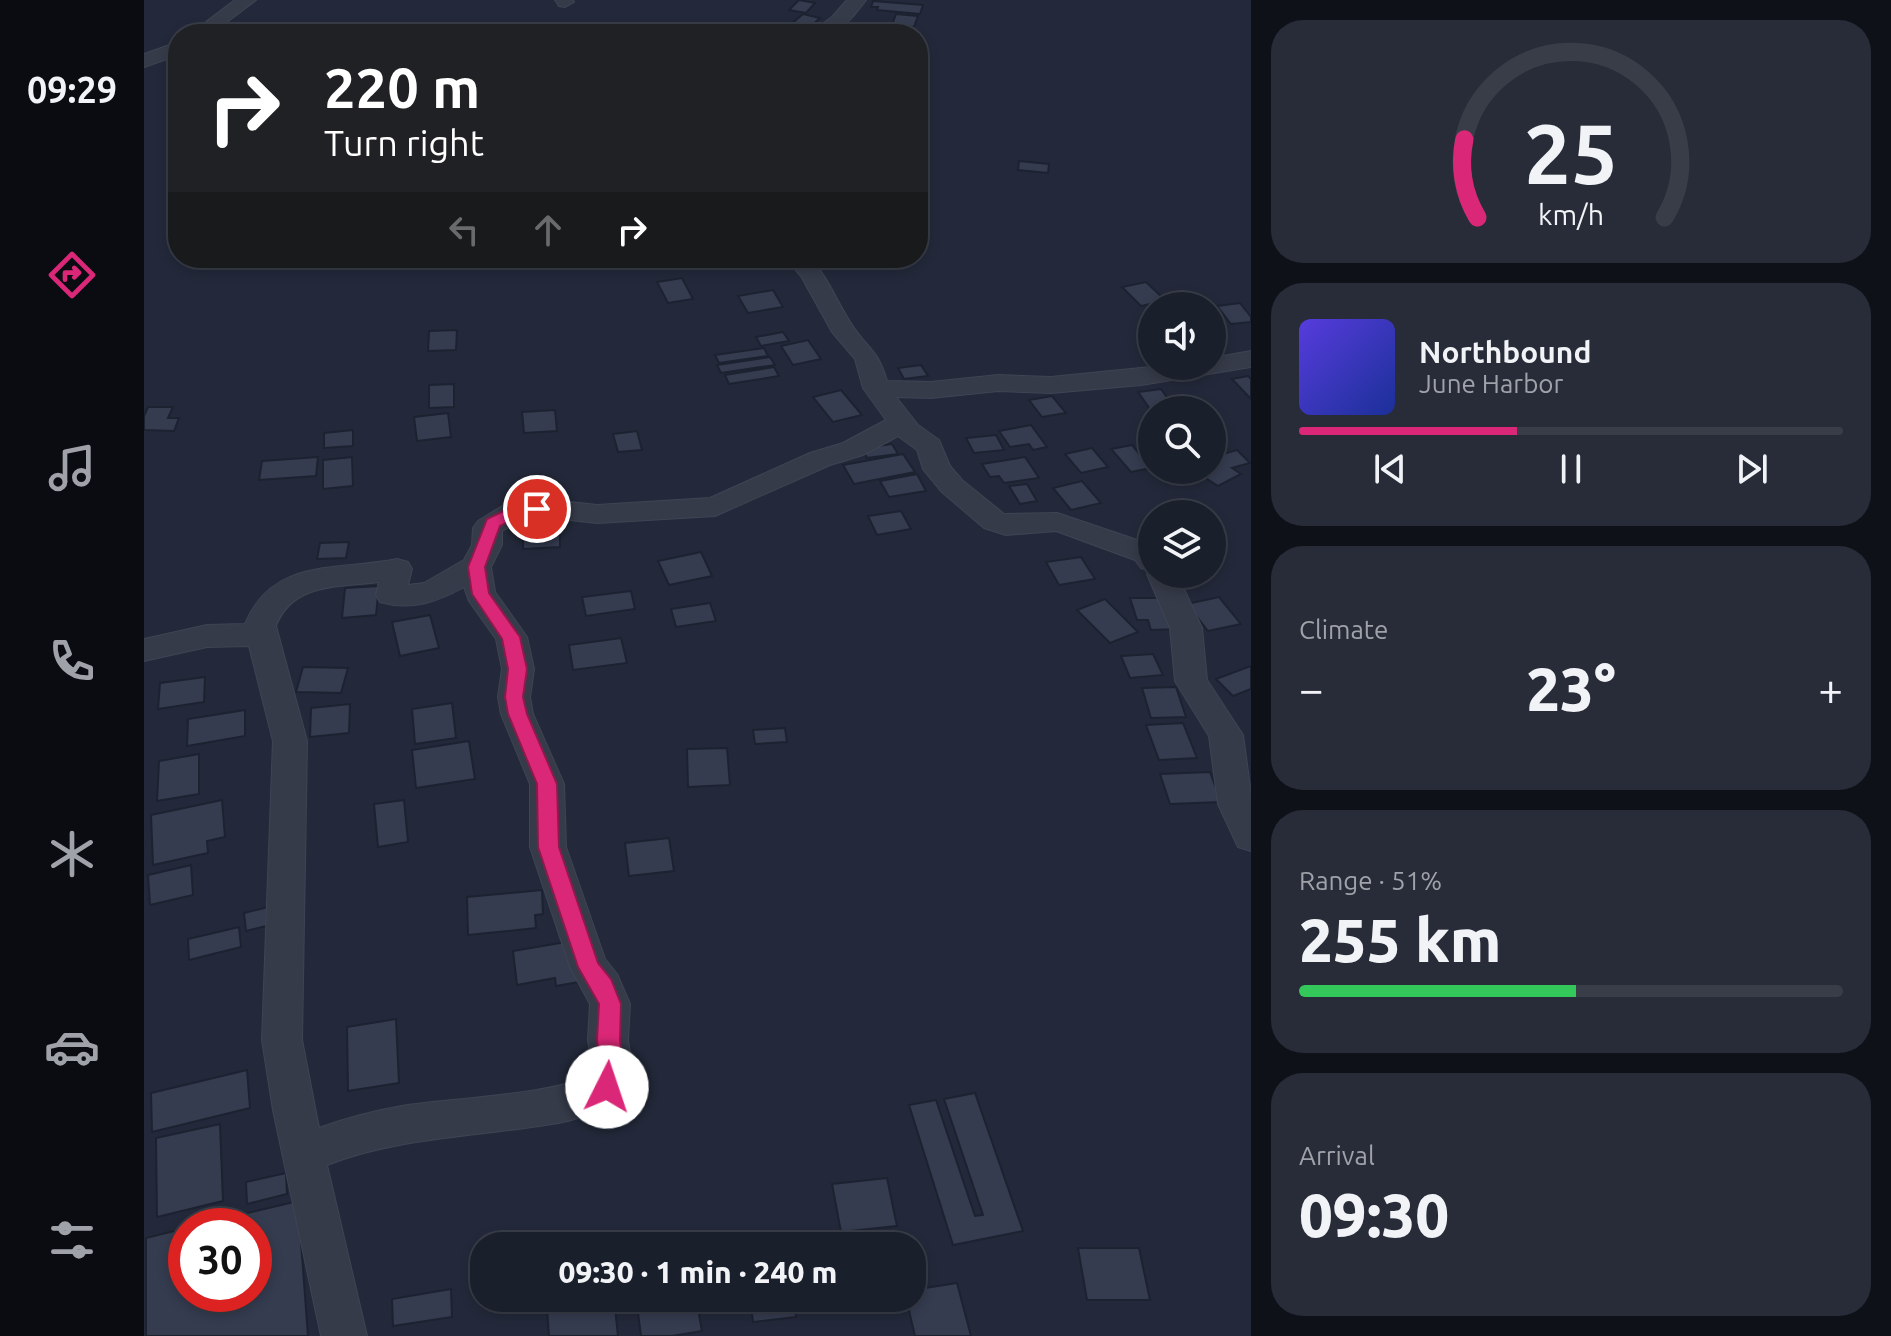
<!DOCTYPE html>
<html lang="en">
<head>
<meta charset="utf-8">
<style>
	body { margin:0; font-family:Ubuntu,sans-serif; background:#272c38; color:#f1f3f6; height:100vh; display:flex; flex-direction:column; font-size:30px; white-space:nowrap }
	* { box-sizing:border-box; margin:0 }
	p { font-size:26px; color:#9fa2a9 }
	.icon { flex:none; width:44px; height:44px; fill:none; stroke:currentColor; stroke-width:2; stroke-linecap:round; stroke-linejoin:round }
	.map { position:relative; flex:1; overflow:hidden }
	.panel { display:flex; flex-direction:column; gap:20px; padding:20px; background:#0e1118; width:640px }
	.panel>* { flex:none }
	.guide { position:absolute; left:24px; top:24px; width:760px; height:244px; border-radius:32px; box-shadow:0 4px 12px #0003,0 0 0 2px #383d48; background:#202124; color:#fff; overflow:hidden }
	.fabs { position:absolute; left:994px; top:292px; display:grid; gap:16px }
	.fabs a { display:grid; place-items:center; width:88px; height:88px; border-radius:50%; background:#1a1f2c; box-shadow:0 4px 12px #0003,0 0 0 2px #383d48; font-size:40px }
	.speed { position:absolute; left:24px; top:1208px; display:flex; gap:16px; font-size:40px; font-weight:700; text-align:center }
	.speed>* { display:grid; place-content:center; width:104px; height:104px; border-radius:50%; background:#1a1f2c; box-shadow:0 4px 12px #0003,0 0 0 2px #383d48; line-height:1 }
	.speed .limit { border:12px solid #d22; background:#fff; color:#111 }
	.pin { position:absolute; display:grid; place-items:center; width:68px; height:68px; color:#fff; margin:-34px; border:4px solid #fff; border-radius:50%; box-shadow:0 2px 8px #0007 }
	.me { position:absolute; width:88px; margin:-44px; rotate:4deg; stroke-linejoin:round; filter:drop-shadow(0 0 6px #0008) }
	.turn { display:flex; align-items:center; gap:28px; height:168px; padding:0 24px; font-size:36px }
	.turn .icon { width:104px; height:104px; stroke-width:2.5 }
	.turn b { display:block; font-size:56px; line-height:68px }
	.lanes { display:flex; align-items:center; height:76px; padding:0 24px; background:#0003; justify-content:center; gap:40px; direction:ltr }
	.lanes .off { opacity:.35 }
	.big { font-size:60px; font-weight:800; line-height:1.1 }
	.panel .card { flex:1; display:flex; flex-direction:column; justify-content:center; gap:12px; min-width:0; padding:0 28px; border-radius:32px; background:#272c38 }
	.panel .dial { align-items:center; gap:0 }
	.dial svg { height:208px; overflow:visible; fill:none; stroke:#383d48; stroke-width:7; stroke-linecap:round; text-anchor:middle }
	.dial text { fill:#f1f3f6; stroke:none }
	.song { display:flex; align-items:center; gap:24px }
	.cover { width:96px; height:96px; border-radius:12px; background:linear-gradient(135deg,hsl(250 70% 55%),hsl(230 70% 35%)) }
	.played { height:8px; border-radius:4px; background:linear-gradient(90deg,#db2777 40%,#383d48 40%) }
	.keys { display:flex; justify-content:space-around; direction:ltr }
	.heat { display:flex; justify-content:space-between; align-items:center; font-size:44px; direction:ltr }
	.charge { height:12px; border-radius:6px; background:linear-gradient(90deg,#34c759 51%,#383d48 0) }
	.trip { position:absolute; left:326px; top:1232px; width:456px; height:80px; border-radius:32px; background:#1a1f2c; box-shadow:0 4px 12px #0003,0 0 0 2px #383d48; font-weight:800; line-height:80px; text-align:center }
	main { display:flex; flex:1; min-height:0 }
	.tabs { display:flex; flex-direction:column; width:144px; justify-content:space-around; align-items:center; background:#0a0c12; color:#9fa2a9 }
	.tabs .icon { width:56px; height:56px }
	.tabs .current { color:#db2777 }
	.tabs b { font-size:36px; color:#f1f3f6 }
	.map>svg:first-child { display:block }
	.building { fill:#353c50; stroke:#1d2231; stroke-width:2 }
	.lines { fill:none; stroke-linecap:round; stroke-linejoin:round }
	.minor-casing { stroke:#3f4453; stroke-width:2 }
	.minor { fill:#363b4a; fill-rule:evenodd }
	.route { fill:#db2777; stroke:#8e194d; stroke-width:2 }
</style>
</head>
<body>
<main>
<nav class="tabs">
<b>09:29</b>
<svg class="icon current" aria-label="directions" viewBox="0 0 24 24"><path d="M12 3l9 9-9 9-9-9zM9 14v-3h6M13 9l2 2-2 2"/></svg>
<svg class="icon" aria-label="music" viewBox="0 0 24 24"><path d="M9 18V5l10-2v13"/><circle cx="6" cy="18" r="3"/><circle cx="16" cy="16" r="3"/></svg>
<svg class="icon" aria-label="phone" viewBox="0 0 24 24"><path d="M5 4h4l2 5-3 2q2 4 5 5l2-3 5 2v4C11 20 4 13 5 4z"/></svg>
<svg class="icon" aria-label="climate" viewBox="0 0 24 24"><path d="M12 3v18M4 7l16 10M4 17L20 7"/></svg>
<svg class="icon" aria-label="car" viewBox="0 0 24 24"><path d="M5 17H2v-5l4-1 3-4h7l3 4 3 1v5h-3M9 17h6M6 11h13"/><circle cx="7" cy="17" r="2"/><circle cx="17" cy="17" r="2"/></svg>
<svg class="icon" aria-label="filters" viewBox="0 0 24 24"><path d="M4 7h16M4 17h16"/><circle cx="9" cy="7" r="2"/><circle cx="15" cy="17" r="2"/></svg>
</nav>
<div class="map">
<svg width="1107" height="1336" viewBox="0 0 1107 1336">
	<rect width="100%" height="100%" fill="#23293a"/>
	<g class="building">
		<polygon points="655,0 671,3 662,13 645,10"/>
		<polygon points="729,1 779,5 776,14 733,10 734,7 727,7"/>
		<polygon points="659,14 676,18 658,34 643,33 645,31 640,30"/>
		<polygon points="752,14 774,16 770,27 748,25"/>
		<polygon points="875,161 905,164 904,173 874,170"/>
		<polygon points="538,278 549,299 524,303 513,282"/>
		<polygon points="1002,282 1022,301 997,306 978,287"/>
		<polygon points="629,290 639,307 604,313 594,296"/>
		<polygon points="1096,303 1107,317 1107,322 1087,324 1073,306"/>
		<polygon points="313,330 312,350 284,351 285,331"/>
		<polygon points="639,332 645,341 617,346 612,337"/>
		<polygon points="664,340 677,359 649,365 637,346"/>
		<polygon points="620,348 624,356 575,363 571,355"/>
		<polygon points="626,357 631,365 577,373 573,365"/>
		<polygon points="777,365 784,376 760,379 754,368"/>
		<polygon points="630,367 635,376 585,384 581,375"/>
		<polygon points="1104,376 1107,379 1107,399 1088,379"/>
		<polygon points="310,384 310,407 285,408 285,385"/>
		<polygon points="1017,389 1029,406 1006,409 994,392"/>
		<polygon points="697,390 718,415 689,422 669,397"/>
		<polygon points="908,396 922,413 898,417 885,400"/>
		<polygon points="4,407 29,407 24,418 35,418 30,431 0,430 0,416"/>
		<polygon points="411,410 413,431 380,433 378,412"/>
		<polygon points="304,413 307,437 273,441 270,417"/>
		<polygon points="887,425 903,447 889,450 885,444 866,447 855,431"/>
		<polygon points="209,430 209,446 180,448 180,433"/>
		<polygon points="493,431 498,450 474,452 469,434"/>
		<polygon points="852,435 860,450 830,453 822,438"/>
		<polygon points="748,444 754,454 723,458 718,448"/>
		<polygon points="988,445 1007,468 987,472 967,449"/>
		<polygon points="948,448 964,467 937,473 921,454"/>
		<polygon points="1093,450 1106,463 1088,468 1097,474 1074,486 1054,473 1068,470 1068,465 1076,461 1071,456"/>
		<polygon points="759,454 771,472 710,484 699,465"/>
		<polygon points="174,457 172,476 115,480 118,461"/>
		<polygon points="208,457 209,486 179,489 179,460"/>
		<polygon points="881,457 895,478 860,483 855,476 846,477 838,464"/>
		<polygon points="773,474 782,491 745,497 736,481"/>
		<polygon points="938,481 957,503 927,510 909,488"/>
		<polygon points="883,484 893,501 876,504 865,486"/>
		<polygon points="757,511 767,529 733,535 724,516"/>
		<polygon points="416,526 416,547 379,549 379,527"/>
		<polygon points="205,542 202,558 173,559 176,543"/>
		<polygon points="557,552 568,576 525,585 514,561"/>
		<polygon points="937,557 951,579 915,585 902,562"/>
		<polygon points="235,586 232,615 198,618 201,588"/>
		<polygon points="487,591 491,609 442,616 438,597"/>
		<polygon points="1075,597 1097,624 1064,631 1043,604"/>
		<polygon points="986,598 1025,598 1036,629 1007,630 1004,620 993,620"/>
		<polygon points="961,599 994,632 966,643 933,610"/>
		<polygon points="566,603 572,621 532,627 527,609"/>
		<polygon points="286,615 295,648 256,656 248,622"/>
		<polygon points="477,638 483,663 429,670 425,645"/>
		<polygon points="1009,654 1019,675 986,678 977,656"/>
		<polygon points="1107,666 1107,689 1089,696 1072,679"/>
		<polygon points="159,667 204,668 197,693 152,692"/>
		<polygon points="61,677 60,702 14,709 16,683"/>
		<polygon points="1032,687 1042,717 1007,718 998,688"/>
		<polygon points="308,703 312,738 271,744 268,709"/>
		<polygon points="206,704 205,733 166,737 167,708"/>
		<polygon points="101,710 101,736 43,746 44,719"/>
		<polygon points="1039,723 1053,758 1015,760 1002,725"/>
		<polygon points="641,728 643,742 611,744 609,730"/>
		<polygon points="325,741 331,779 272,788 268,750"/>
		<polygon points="583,748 586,785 544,787 543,749"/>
		<polygon points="55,754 55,794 13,801 15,761"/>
		<polygon points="1066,772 1077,802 1026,804 1016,774"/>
		<polygon points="78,800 81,837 63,841 64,853 9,865 7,815"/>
		<polygon points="260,800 264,842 234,847 230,804"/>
		<polygon points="525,838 530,871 485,876 481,843"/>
		<polygon points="47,865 49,895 6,905 4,875"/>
		<polygon points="398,890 399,914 391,915 392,928 324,935 323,897"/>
		<polygon points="133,905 135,923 102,931 100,913"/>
		<polygon points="95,927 97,947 45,960 44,939"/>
		<polygon points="428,941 435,982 412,986 411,978 373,985 369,951"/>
		<polygon points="252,1019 255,1083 204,1091 203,1027"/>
		<polygon points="103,1070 106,1108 8,1132 7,1093"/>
		<polygon points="831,1093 879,1231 809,1245 765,1105 792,1100 831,1216 839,1215 800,1099"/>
		<polygon points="76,1124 79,1201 13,1217 12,1138"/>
		<polygon points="142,1173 143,1194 103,1204 102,1182"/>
		<polygon points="743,1178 753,1226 697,1232 688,1184"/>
		<polygon points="154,1201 164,1336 2,1336 2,1238 42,1228 42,1294 110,1294 110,1226 50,1226"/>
		<polygon points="934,1248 995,1248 1006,1300 943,1300"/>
		<polygon points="813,1283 827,1336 771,1336 762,1298 768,1298 768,1290"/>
		<polygon points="307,1289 308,1317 249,1326 248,1299"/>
		<polygon points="470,1298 474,1336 405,1336 403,1308"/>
		<polygon points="492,1298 552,1298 558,1331 528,1336 497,1336"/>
		<polygon points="606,1298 649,1298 652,1317 609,1322"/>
	</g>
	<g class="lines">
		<g class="minor-casing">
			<g id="minor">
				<polygon points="91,0 112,0 67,34 46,34"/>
				<polygon points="411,0 429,0 430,2 421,7 415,6"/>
				<path d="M703,0H722C703,25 696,34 665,34L688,17Z"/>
				<polygon points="34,42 34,55 0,67 0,54"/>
				<path d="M641,258H666C685,278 694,305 710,328C727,352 733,349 743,381L787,382L854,375L907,377L1017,366H1068V358L1107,351V367L997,385L907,393L854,391L787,398L752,397L774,425L795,440L806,466L818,480L860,514L913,513L1008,545V574H1033L1058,628L1063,680L1099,735L1107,794V851L1094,847L1074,804L1065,736L1031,681L1026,628L1003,574L1005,570L997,568L991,560L912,531L862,535L840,528L798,492L779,469L773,450L754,436L719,455L686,465L571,516L453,523L408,518L376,521L358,531V545L347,567L351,592L383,637L390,669L386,697L389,714L420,784L422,847L461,959L473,974L486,1004L484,1040L489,1072L477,1100C443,1121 405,1125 365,1130C304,1138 241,1142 183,1165L223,1336H177L129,1110L118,1040L129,741L105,646L63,647L0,661V639L63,625L101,624C128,557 195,571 253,559L264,562L268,569L264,585L280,583L320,560L328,545L329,528L334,521L360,505L408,500L453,505L566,498L666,453L699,443L742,420L719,388L711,359L688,332L657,276ZM235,582L232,595L236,602C267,611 293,602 320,587L325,601L352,639L358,669L354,697L357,714L386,784V847L426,967L446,1004L444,1040L449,1072C426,1094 296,1099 258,1106C229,1111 202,1118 175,1128L158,1040L163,741L132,626C148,583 195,587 235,582Z"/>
			</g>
		</g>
		<use href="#minor" class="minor"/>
	</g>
	<polygon class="route" points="393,504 399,505 399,513 374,517 356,526 341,567 345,593 376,637 383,669 379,697 383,714 413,784 415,847 454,963 467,979 477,1004 476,1040 480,1072 471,1095 463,1098 454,1095 451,1087 457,1072 453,1040 455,1004 434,967 394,847 393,784 364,714 361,697 364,669 358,639 328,594 324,567 343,519 364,509"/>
</svg>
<div class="fabs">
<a><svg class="icon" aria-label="sound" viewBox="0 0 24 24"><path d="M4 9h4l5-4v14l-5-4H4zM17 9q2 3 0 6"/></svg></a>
<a><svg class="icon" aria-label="search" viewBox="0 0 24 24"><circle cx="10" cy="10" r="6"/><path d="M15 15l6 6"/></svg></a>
<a><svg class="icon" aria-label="layers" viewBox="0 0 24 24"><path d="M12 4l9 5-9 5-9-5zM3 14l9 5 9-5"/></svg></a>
</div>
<div class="speed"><div class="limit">30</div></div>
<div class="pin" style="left:393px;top:509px;background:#d93025"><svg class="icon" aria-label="arrive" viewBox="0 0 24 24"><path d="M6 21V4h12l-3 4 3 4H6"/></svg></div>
<svg class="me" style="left:463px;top:1087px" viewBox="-20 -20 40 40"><circle r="19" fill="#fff"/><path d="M0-13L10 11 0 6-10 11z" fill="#db2777"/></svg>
<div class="trip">09:30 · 1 min · 240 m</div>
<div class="guide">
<div class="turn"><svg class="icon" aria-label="right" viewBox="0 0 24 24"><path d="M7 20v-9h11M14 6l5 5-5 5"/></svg><div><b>220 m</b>Turn right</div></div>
<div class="lanes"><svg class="icon off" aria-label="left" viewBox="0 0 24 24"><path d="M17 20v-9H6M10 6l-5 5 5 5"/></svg><svg class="icon off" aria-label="ahead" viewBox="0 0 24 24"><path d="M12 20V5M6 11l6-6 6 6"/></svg><svg class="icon" aria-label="right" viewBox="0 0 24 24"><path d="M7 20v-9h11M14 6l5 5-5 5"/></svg></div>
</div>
</div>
<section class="panel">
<div class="card dial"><svg viewBox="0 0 100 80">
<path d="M14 69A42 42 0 1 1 86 69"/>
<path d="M14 69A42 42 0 0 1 9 39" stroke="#db2777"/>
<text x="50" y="56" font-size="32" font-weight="700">25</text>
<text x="50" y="72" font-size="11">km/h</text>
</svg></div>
<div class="card">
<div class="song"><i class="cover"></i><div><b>Northbound</b><p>June Harbor</p></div></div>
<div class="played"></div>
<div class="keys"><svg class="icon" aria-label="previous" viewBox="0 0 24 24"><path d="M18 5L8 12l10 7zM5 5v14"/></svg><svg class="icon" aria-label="pause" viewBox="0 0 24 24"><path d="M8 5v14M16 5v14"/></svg><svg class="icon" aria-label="next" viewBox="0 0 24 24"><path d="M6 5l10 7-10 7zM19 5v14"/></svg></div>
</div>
<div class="card"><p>Climate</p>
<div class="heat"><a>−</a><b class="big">23°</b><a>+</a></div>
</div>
<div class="card"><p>Range · 51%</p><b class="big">255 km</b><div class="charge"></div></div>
<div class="card"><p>Arrival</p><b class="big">09:30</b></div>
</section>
</main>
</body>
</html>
